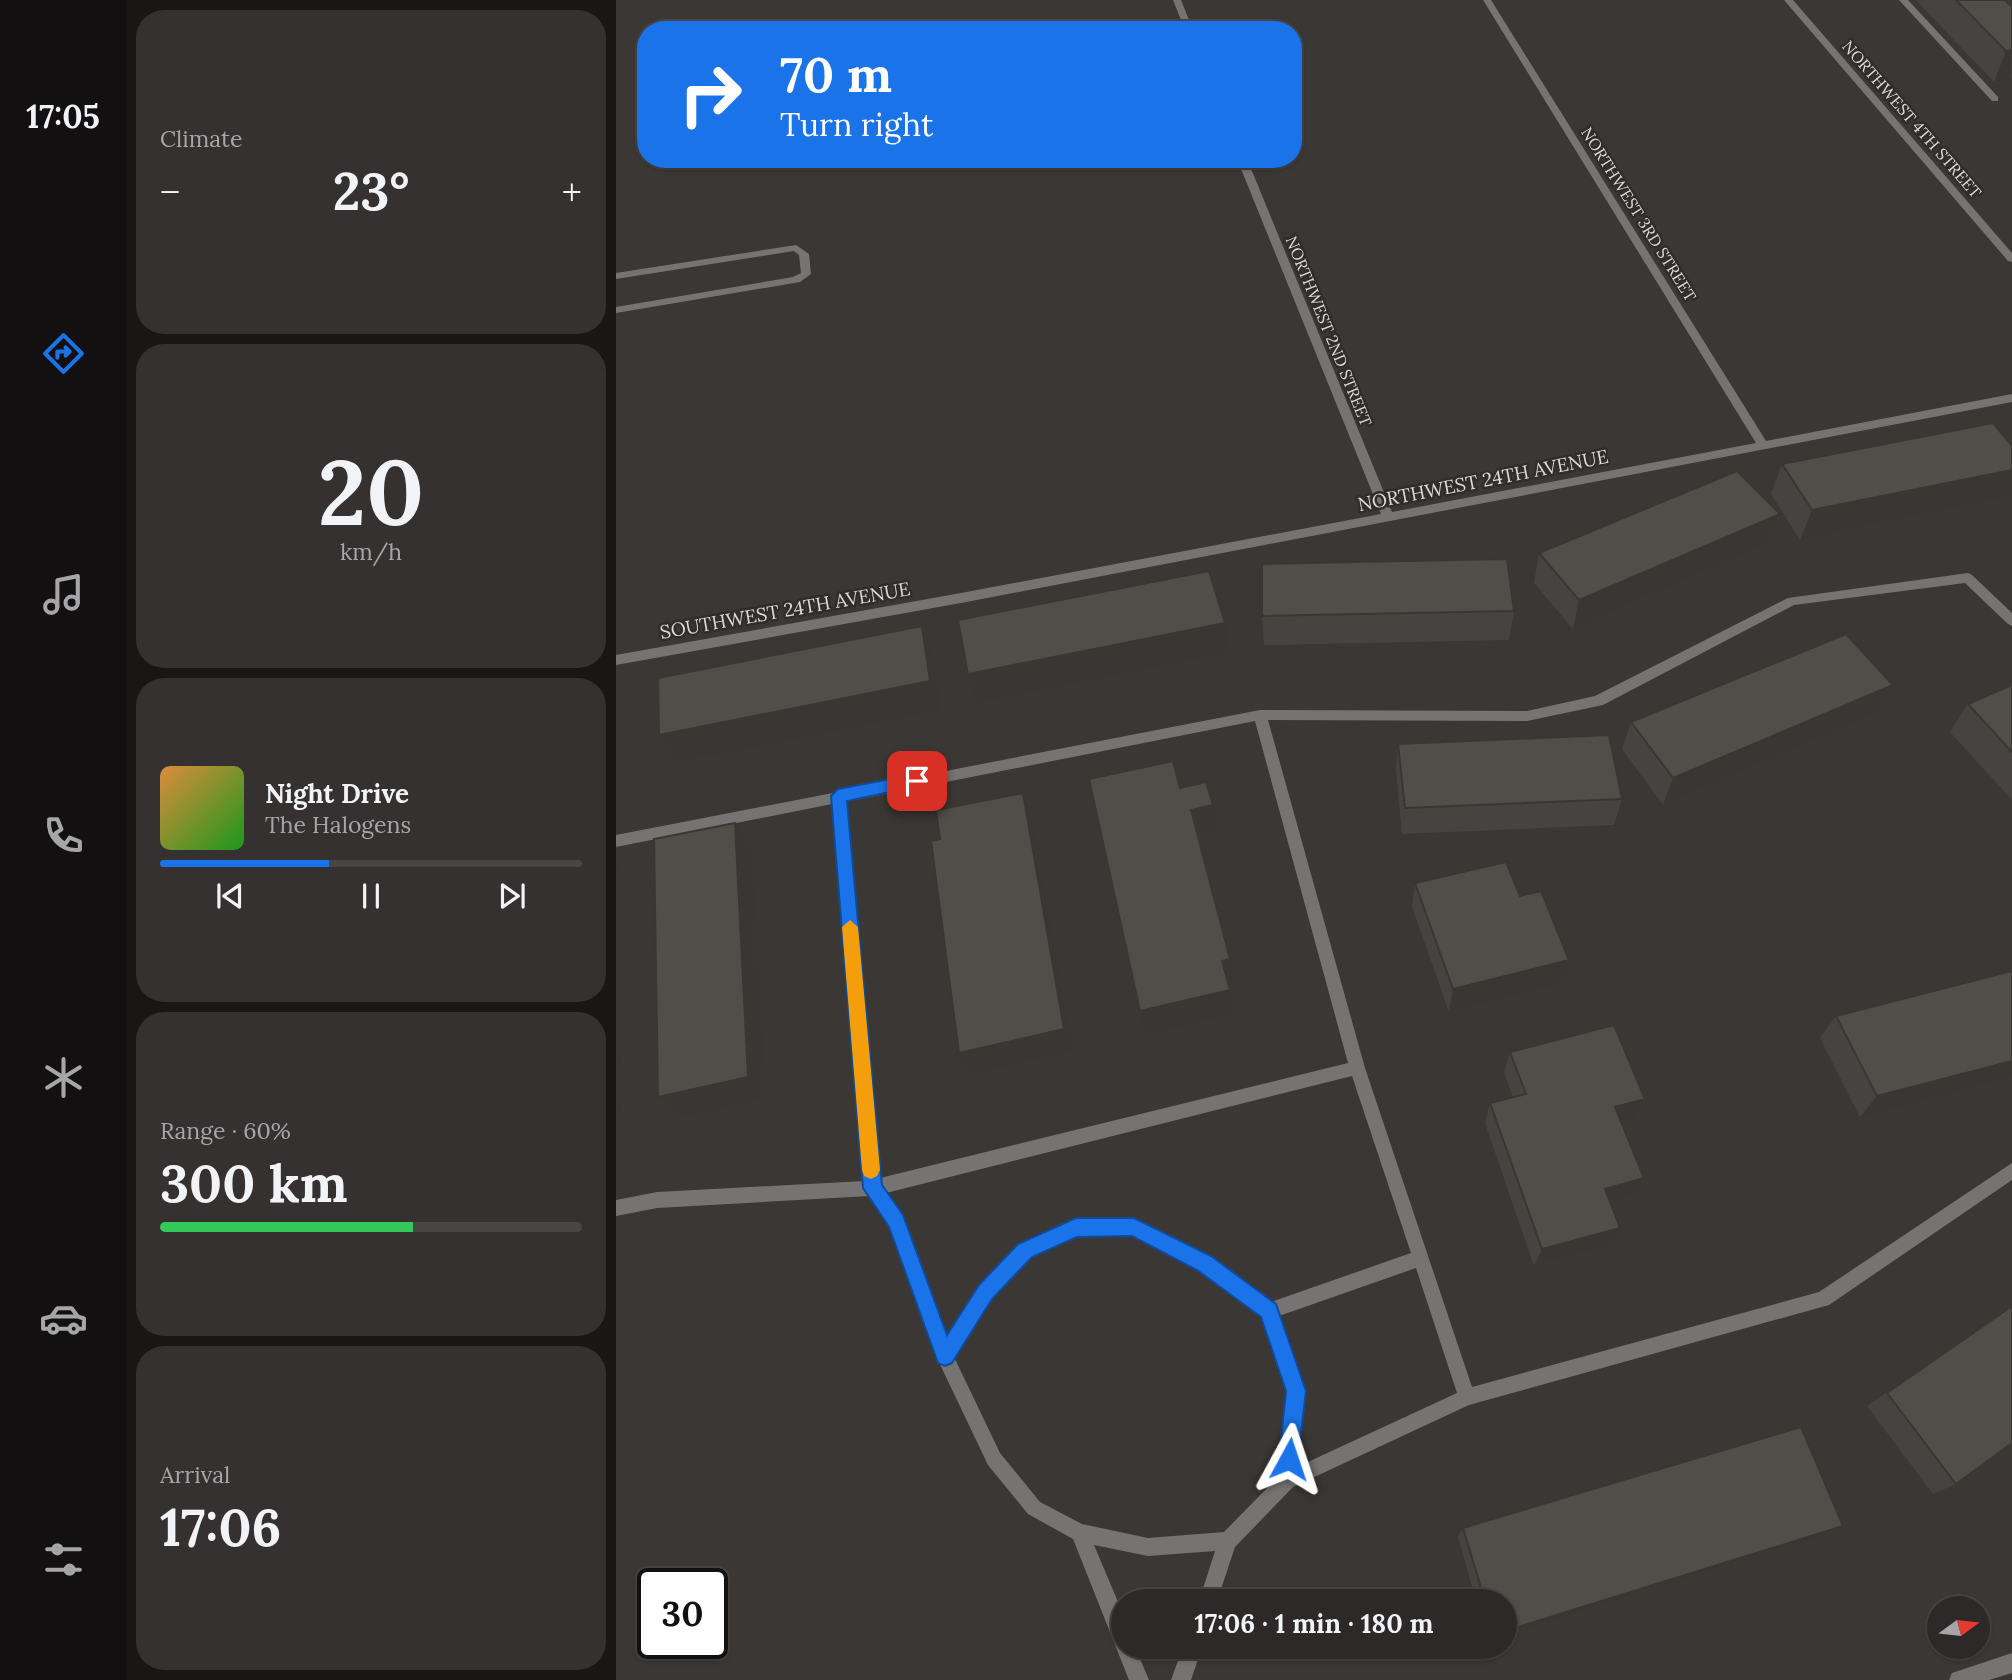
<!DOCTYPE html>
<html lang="en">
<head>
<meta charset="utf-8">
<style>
	body { margin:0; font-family:Lora,serif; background:#343130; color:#f1f3f6; height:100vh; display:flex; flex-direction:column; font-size:26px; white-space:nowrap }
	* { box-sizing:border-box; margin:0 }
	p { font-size:23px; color:#a6a6a8 }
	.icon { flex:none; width:38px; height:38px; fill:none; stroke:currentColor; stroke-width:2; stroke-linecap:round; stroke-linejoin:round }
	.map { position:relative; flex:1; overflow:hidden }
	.side { display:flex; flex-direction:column; gap:10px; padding:10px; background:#181716; width:490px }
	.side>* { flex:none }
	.top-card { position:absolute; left:21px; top:21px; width:665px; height:147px; border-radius:28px; box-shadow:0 2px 5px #0004,0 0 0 2px #484545; background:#1a73e8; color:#fff; overflow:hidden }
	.needle { width:46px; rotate:75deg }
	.buttons { position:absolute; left:1311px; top:1596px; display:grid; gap:14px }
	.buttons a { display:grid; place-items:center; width:63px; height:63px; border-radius:50%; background:#2c2928; box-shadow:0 2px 5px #0004,0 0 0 2px #484545; font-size:35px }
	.speed { position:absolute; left:21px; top:1568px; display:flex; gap:14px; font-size:35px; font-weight:700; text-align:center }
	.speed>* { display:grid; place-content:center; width:91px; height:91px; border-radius:50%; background:#2c2928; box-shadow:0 2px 5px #0004,0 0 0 2px #484545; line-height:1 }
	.speed .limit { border:4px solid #111; border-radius:10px; background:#fff; color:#111 }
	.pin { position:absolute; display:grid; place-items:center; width:60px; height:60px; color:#fff; margin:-30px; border-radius:14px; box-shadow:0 4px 10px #0006 }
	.me { position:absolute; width:77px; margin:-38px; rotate:5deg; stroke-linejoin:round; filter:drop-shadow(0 0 5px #0008) }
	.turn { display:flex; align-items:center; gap:24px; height:147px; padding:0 28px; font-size:32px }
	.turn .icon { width:91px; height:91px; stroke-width:2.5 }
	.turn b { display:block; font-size:49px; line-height:60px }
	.big { font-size:52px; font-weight:800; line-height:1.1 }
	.side .widget { flex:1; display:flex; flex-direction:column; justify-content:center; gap:10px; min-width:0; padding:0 24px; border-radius:28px; background:#343130 }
	.side .dial { align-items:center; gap:0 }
	.dial b { font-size:91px; line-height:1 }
	.song { display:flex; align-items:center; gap:21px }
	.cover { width:84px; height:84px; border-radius:10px; background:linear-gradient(135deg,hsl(30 70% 55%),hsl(120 70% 35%)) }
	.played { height:7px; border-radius:4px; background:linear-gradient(90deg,#1a73e8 40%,#484545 40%) }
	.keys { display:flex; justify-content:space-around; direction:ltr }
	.heat { display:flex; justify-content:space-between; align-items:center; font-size:38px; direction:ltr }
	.charge { height:10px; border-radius:5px; background:linear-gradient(90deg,#34c759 60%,#484545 0) }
	.trip { position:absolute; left:495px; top:1589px; width:406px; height:70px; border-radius:35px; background:#2c2928; box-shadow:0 2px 5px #0004,0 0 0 2px #484545; font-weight:800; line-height:70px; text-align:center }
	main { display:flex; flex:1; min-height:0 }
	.tabs { display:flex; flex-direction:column; width:126px; justify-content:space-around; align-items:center; background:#121010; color:#a6a6a8 }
	.tabs .icon { width:49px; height:49px }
	.tabs .current { color:#1a73e8 }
	.tabs b { font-size:32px; color:#f1f3f6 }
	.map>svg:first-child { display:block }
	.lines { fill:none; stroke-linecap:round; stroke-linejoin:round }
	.lane { fill:#767473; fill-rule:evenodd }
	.street { fill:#767473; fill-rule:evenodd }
	.wall { fill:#464340 }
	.shaded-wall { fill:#393734 }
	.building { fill:#514e4a; stroke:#393734; stroke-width:2 }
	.route { fill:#1a73e8; stroke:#114b97; stroke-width:2 }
	.slow { fill:#f59e0b }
	.labels { text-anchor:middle; stroke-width:5; stroke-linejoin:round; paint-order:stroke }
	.far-street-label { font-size:16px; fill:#dddad9; stroke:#312d2b }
	.street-label { font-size:19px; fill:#dddad9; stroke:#312d2b }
</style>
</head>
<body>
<main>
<nav class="tabs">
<b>17:05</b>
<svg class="icon current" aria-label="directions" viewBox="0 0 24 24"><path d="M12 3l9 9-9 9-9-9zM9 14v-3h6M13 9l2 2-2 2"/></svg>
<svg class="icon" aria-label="music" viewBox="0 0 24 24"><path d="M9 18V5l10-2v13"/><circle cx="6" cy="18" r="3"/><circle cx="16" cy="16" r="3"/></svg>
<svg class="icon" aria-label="phone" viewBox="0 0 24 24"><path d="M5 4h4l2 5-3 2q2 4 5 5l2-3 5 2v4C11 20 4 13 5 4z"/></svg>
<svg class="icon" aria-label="climate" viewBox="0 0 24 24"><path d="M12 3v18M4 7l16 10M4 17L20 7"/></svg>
<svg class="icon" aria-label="car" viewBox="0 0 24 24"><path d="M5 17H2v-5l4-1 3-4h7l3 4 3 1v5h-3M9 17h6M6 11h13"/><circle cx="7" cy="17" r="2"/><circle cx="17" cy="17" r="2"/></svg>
<svg class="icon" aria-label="filters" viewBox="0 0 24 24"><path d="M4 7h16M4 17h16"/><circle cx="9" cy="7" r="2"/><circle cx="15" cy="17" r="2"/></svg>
</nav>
<section class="side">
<div class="widget"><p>Climate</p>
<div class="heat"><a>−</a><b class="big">23°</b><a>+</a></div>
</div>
<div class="widget dial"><b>20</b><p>km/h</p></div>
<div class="widget">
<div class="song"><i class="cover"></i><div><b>Night Drive</b><p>The Halogens</p></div></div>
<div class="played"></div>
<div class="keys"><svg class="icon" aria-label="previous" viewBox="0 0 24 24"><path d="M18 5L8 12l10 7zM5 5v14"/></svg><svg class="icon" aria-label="pause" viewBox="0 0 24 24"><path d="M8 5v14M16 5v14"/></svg><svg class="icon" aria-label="next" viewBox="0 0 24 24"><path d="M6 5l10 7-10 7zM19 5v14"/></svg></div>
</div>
<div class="widget"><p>Range · 60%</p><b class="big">300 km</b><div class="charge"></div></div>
<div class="widget"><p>Arrival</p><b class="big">17:06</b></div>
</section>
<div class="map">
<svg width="1396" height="1680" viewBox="0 0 1396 1680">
	<rect width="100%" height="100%" fill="#3b3735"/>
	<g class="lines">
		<g class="lane">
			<polygon points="1283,0 1292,0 1382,97 1382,101 1376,101"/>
			<polygon points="180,245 193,254 195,274 184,282 0,313 0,307 177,277 185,273 183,255 178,251 0,279 0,273"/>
		</g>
		<g class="street">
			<polygon points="557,0 565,0 577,30 569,30"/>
			<polygon points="867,0 875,0 1150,441 1396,394 1396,402 345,603 0,665 0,655 345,593 765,514 621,159 631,159 776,512 1140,443"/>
			<polygon points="1168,0 1177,0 1396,253 1396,262 1392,261"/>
			<path d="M1352,573L1356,575L1396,613V626L1392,624L1349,583L1178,605L987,705L911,721L652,720L749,1068L856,1387L1203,1292L1396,1163V1180L1213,1305L853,1405L677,1487L619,1547L601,1601H583L599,1551L532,1556L478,1545L508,1616V1647H519L533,1680H513L457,1539L412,1514L372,1465L320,1356L273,1227L253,1196L41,1208L0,1216V1200L41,1192L248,1181L216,804L0,847V835L644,710L911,711L979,696L1172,598ZM639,721L732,1063L264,1178L229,802ZM736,1076L795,1253L655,1302L594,1257L524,1221L518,1219H460L403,1244L363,1286L331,1337L286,1216L270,1193ZM461,1235H517L582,1269L646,1317L671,1391L662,1477L608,1532L532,1538L466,1524L424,1502L384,1453L338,1357L375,1298L415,1256ZM800,1268L841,1393L681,1467L689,1391L663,1316Z"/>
			<polygon points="567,1647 586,1647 575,1680 555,1680"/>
			<polygon points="1396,1653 1396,1673 1373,1680 1333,1680 1336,1673"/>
		</g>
	</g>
	<g class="wall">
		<polygon points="1300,0 1389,0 1396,7 1396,80 1395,79 1378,82"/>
		<polygon points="1166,464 1395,497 1184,540 1155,494"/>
		<polygon points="1164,514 1153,544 957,629 918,583 923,553"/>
		<polygon points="898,611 893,640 648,645 646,616"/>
		<polygon points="1277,685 1262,713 1047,805 1006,749 1015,722"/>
		<polygon points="1396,685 1396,800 1334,732 1352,704"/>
		<polygon points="782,744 1006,799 998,825 786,834 780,771"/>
		<polygon points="799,883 904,896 946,984 833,1012 796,907"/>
		<polygon points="1396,971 1244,1117 1204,1038 1220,1016"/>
		<polygon points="894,1052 1029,1099 1019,1120 1006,1123 1018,1197 995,1203 1004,1228 994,1246 918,1266 869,1123 874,1103 897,1097 888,1073"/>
		<polygon points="1396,1305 1396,1443 1340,1484 1317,1494 1251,1406"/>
		<polygon points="847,1528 1208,1534 889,1601 860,1601 842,1537"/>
	</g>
	<g class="shaded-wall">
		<polygon points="1396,50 1395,79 1378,82 1390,51"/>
		<polygon points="1396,470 1396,495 1395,497 1184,540 1196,510"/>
		<polygon points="1164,514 1153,544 957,629 963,600"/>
		<polygon points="609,623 611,652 361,702 352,674"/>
		<polygon points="306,626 316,655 324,709 61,762 43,735"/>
		<polygon points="1277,685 1262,713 1047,805 1057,778"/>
		<polygon points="407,793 415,819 456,1051 354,1074 343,1053"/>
		<polygon points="597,805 600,831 578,836 575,810"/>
		<polygon points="119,823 135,849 149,1098 63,1118 42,1097"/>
		<polygon points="0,864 4,870 5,1122 0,1123"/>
		<polygon points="614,959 617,982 609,984 606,961"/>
		<polygon points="953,960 946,984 833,1012 837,989"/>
		<polygon points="614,990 617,1013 530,1034 524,1011"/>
		<polygon points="1396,1061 1396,1076 1244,1117 1261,1096"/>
		<polygon points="1029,1099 1019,1120 990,1127 999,1107"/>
		<polygon points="1028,1178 1018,1197 980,1207 989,1189"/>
		<polygon points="1004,1228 994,1246 918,1266 926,1249"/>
		<polygon points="1227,1526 1208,1534 889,1634 889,1631"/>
	</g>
	<g class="building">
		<polygon points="1340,0 1389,0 1396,7 1396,50 1390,51"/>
		<polygon points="1377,423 1396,446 1396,470 1196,510 1166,464"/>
		<polygon points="1121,471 1164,514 963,600 923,553"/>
		<polygon points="891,559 898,611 646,616 646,564"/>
		<polygon points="593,571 609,623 352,674 342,620"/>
		<polygon points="306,626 314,681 43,735 42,678"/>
		<polygon points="1230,634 1277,685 1057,778 1015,722"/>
		<polygon points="1396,685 1396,752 1352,704"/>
		<polygon points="993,735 1006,799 789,808 782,744"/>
		<polygon points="557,761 564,788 590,782 597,805 575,810 614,959 606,961 614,990 524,1011 473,779"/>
		<polygon points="407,793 448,1029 343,1053 315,841 324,839 320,810"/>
		<polygon points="119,823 132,1077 42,1097 38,839"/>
		<polygon points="890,862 904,896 925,891 953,960 837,989 799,883"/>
		<polygon points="1396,971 1396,1061 1261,1096 1220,1016"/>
		<polygon points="998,1025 1029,1099 999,1107 1028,1178 989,1189 1004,1228 926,1249 874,1103 910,1094 894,1052"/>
		<polygon points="1396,1306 1396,1443 1340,1484 1271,1393"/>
		<polygon points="1185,1427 1227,1526 889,1631 889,1601 869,1601 847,1528"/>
	</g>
	<polygon class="route" points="301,774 309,781 307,785 231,801 266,1185 287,1215 331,1335 363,1285 402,1244 460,1218 518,1218 595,1256 660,1304 690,1391 681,1466 673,1469 666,1466 663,1459 670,1391 645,1317 581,1270 516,1236 461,1237 416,1257 376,1299 336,1363 329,1366 322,1363 273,1227 247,1188 215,796 222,789"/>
	<polygon class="slow" points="234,920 242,927 264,1170 261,1176 255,1179 248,1176 246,1170 226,927"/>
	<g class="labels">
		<g class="far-street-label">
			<text transform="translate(1296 119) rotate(49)" y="6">NORTHWEST 4TH STREET</text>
			<text transform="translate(1023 214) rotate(58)" y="6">NORTHWEST 3RD STREET</text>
			<text transform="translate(713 331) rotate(68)" y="6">NORTHWEST 2ND STREET</text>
		</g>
		<g class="street-label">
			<text transform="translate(867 480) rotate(-11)" y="7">NORTHWEST 24TH AVENUE</text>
			<text transform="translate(169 610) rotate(-10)" y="7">SOUTHWEST 24TH AVENUE</text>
		</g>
	</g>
</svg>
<div class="buttons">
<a><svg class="needle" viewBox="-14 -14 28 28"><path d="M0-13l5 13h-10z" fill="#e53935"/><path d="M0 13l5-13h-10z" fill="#a6a6a8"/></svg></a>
</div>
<div class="speed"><div class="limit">30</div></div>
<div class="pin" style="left:301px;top:781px;background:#d93025"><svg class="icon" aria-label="arrive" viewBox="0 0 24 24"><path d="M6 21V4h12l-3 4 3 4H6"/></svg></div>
<svg class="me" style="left:673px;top:1459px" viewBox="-20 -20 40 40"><path d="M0-17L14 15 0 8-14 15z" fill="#1a73e8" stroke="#fff" stroke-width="4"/></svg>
<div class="trip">17:06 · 1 min · 180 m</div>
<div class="top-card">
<div class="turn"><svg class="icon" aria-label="right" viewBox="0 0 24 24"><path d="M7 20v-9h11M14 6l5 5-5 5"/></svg><div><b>70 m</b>Turn right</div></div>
</div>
</div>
</main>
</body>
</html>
